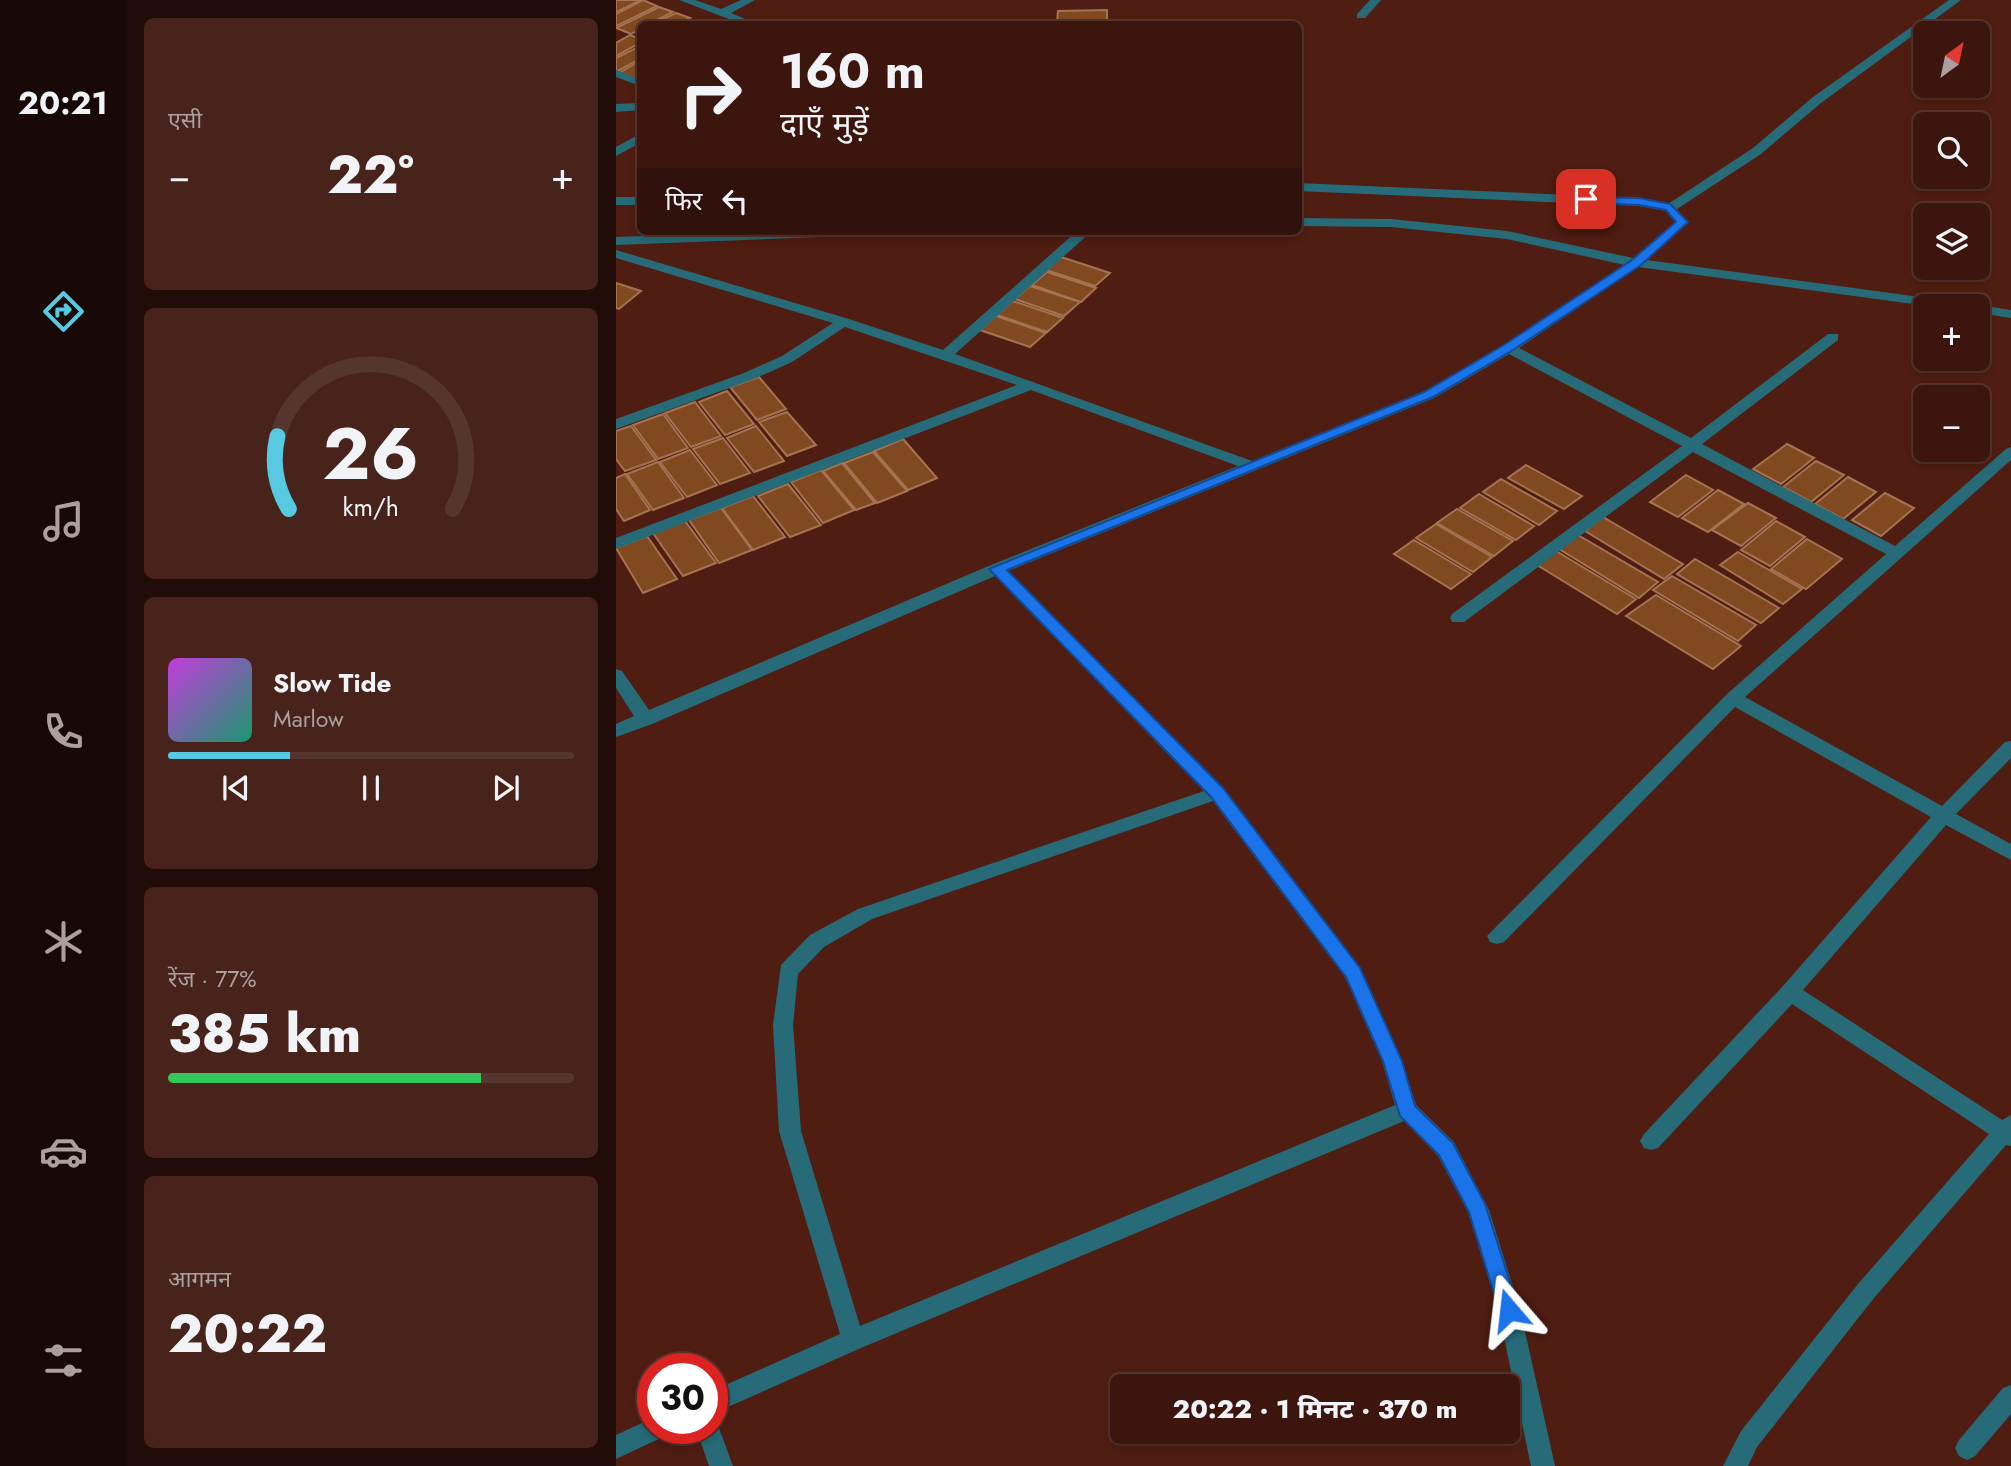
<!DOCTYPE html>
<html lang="hi">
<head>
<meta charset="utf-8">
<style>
	body { margin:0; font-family:Jost,"Noto Sans Devanagari",sans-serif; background:#47231c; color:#f1f3f6; height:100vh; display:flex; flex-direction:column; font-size:26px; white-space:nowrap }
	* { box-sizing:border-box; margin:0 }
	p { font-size:23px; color:#ac9f9e }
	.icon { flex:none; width:38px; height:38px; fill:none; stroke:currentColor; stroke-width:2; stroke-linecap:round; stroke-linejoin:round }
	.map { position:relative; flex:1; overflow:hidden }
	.details { display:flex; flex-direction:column; gap:18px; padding:18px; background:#210c08; width:490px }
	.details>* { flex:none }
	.hud { position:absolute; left:21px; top:21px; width:665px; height:214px; border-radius:10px; box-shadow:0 4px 10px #0003,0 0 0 2px #55352e; background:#3c160e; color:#f1f3f6; overflow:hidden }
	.needle { width:46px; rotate:33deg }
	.fabs { position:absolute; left:1297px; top:21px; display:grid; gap:14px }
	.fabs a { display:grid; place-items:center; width:77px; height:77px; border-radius:10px; background:#3c160e; box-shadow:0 4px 10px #0003,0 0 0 2px #55352e; font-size:35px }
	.speed { position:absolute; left:21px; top:1353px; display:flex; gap:14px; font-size:35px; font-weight:700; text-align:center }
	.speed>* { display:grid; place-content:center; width:91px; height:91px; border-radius:50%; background:#3c160e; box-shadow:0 4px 10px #0003,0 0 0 2px #55352e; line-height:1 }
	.speed .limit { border:10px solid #d22; background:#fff; color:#111 }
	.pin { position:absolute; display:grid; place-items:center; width:60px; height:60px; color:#fff; margin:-30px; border-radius:14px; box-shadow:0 4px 10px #0006 }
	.me { position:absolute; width:77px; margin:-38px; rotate:343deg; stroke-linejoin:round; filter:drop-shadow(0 0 5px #0008) }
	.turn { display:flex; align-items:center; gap:24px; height:147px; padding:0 28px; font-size:32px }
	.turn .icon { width:91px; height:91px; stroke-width:2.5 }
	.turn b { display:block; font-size:49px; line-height:60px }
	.then { display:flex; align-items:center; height:66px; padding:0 28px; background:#0003; gap:14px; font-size:26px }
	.big { font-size:52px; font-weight:800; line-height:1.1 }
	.details .tile { flex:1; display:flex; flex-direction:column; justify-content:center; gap:10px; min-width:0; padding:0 24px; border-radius:10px; background:#47231c }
	.details .dial { align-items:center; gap:0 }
	.dial svg { height:182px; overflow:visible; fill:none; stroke:#55352e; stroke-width:7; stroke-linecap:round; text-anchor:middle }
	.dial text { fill:#f1f3f6; stroke:none }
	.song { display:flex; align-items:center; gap:21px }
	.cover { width:84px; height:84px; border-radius:10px; background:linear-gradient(135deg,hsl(290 70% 55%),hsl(160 70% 35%)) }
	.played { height:7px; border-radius:4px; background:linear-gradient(90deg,#57c9e1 30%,#55352e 30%) }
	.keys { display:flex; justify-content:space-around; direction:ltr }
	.heat { display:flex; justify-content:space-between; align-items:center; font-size:38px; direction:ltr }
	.charge { height:10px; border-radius:5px; background:linear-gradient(90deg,#34c759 77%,#55352e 0) }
	.trip { position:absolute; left:494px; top:1374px; width:410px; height:70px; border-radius:10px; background:#3c160e; box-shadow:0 4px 10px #0003,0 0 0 2px #55352e; font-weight:800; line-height:70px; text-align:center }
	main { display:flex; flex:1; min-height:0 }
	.dock { display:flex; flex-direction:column; width:126px; justify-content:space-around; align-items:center; background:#180906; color:#ac9f9e }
	.dock .icon { width:49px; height:49px }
	.dock .selected { color:#57c9e1 }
	.dock b { font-size:32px; color:#f1f3f6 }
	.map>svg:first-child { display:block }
	.building { fill:#814920; stroke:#a57352; stroke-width:2 }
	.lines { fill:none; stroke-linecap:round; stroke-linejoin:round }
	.minor { fill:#276b79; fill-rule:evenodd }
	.route { fill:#1a73e8; stroke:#114b97; stroke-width:2 }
</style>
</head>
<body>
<main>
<nav class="dock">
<b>20:21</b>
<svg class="icon selected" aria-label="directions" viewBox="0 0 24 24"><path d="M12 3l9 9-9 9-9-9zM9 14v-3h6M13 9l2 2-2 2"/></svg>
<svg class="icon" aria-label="music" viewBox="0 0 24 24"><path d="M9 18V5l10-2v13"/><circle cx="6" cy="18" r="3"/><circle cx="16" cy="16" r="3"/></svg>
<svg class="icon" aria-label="phone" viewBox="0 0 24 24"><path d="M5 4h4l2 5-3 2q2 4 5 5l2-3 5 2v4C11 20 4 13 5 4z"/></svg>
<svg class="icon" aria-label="climate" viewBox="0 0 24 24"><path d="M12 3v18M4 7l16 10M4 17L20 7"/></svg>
<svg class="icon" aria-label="car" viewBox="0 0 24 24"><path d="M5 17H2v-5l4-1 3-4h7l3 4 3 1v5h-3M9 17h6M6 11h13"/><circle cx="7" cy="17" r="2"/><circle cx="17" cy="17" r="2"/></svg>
<svg class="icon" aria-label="filters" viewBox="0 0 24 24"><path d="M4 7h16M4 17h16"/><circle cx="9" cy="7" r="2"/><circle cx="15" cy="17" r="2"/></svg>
</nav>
<section class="details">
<div class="tile"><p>एसी</p>
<div class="heat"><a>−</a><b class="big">22°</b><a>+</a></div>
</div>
<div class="tile dial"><svg viewBox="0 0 100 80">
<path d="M14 69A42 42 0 1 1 86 69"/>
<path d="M14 69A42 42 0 0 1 9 37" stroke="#57c9e1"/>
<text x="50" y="56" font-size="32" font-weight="700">26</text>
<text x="50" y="72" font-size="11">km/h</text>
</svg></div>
<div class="tile">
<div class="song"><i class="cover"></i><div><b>Slow Tide</b><p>Marlow</p></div></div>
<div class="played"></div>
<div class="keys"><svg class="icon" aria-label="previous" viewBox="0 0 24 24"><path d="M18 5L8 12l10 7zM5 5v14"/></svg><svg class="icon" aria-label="pause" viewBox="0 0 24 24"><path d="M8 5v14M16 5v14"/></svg><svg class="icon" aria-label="next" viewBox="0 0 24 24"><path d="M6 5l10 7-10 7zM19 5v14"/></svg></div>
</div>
<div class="tile"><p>रेंज · 77%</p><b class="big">385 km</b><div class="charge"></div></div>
<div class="tile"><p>आगमन</p><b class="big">20:22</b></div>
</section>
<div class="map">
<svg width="1395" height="1466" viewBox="0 0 1395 1466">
	<rect width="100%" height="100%" fill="#501d12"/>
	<g class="building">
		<polygon points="0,0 25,0 0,12"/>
		<polygon points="27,0 41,6 0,26 0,14"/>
		<polygon points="43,7 57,12 33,24 24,24 24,29 15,34 0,28"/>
		<polygon points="491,10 491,22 441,23 442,11"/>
		<polygon points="60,13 74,18 62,24 36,24"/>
		<polygon points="14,35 24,39 24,43 0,56 0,43"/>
		<polygon points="24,46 24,59 0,72 0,58"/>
		<polygon points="24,61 24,75 18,79 3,73"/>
		<polygon points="445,257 494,273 479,286 430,270"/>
		<polygon points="431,272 480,288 465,302 416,285"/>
		<polygon points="0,283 25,291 3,309 0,308"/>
		<polygon points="414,286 464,302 448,316 399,299"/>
		<polygon points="397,301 447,318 431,332 381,315"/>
		<polygon points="380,316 430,333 414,347 364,330"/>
		<polygon points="143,377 170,409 141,420 114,387"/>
		<polygon points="111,391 138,424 109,435 83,402"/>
		<polygon points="79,402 105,436 75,447 49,413"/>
		<polygon points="171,412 200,445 171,456 143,422"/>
		<polygon points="47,414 72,448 42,459 17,425"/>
		<polygon points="15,426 40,460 9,471 0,459 0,431"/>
		<polygon points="140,426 168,461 138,472 111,438"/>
		<polygon points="107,438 134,473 104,484 77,449"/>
		<polygon points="287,439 321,478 292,490 258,451"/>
		<polygon points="1171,444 1198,458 1165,484 1137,469"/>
		<polygon points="74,450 101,485 71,497 44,462"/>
		<polygon points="257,452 291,491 261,503 228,463"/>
		<polygon points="1200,461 1228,475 1195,502 1167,487"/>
		<polygon points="42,462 68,498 37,510 11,474"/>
		<polygon points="226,463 259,503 240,510 207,471"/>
		<polygon points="910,465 966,496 948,509 892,478"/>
		<polygon points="205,470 238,510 207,523 175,482"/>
		<polygon points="9,474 34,510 8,521 0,509 0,478"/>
		<polygon points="1070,475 1097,490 1062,517 1034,502"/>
		<polygon points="1232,477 1260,492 1227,519 1199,504"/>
		<polygon points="885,479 941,511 923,525 867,492"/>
		<polygon points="172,484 205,525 174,537 142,496"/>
		<polygon points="1102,490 1128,504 1092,532 1066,518"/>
		<polygon points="1269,493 1298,508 1265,536 1236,520"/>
		<polygon points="863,494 918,526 900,540 844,508"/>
		<polygon points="137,496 169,537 137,550 106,508"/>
		<polygon points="1132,503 1160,518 1125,546 1096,530"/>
		<polygon points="105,508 136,550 103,563 73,520"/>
		<polygon points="841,509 897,541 878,556 821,523"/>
		<polygon points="987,517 1067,564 1048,579 969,531"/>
		<polygon points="69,521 100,563 67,576 37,533"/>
		<polygon points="1160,521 1189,537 1154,566 1125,550"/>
		<polygon points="820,524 876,557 857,572 800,538"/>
		<polygon points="962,535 1042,582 1023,598 943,549"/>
		<polygon points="31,536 61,579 27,593 0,548"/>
		<polygon points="1191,539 1226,559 1190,589 1155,569"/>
		<polygon points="798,540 855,574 835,589 778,554"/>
		<polygon points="940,551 1020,599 1001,614 921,565"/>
		<polygon points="1122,552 1186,589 1167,604 1104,565"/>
		<polygon points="1079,559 1163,608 1145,623 1061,574"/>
		<polygon points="1056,576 1140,625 1122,641 1037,590"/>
		<polygon points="1040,595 1125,646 1097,669 1010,616"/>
	</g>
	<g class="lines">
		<g class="minor">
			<polygon points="63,0 79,0 105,9 125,0 139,0 115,13 141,24 126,24"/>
			<polygon points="754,0 765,0 749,18 741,18 741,14"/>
			<path d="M1333,0H1345L1205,103L1145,154L1061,209L1072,223L1031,260L1341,302L1348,306H1312L1022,267L903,348L1075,438L1212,334H1222V340L1086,444L1279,546L1390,449L1395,447V460L1129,697L1326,806L1389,742L1395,741V758L1340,814L1395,844V860L1330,825L1187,990L1386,1120L1395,1115V1146L1390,1145L1258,1298L1141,1447L1132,1466H1107L1125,1431L1242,1284L1373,1134L1176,1004L1042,1148L1035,1150L1028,1148L1024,1141L1028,1134L1167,986L1315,817L1119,707L888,942L881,944L874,942L871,936L1111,694L1270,554L1077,452L848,622H836L834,618L836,614L1066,446L893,354L818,398L392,571L607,788L744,967L786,1061L800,1105L838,1142L873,1210L904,1309L939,1466H915L882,1309L852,1212L822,1156L788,1121L245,1348L96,1414V1391L224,1334L163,1131L157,1025L165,965L194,935L242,909L588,791L379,576L36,724L0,737V724L18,716L0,688V669L6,671L33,710L375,565L622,466L415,390L0,549V538L401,385L229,327L176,362L138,379L0,429V419L128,373L166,356L217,323L0,258V250L233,319L327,350L461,231H476L339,354L636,461L808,392L888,345L1009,265L891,239L775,227L682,226V218L775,219L891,231L1017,258L1059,222L1050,211L1023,206L682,191V183L1023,198L1052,204L1137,148L1197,97ZM597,801L729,977L766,1061L779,1105L244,1326L185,1131L177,1025L182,974L208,947L256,919Z"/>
			<polygon points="0,70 24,79 24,86 0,77"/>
			<polygon points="0,104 24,103 24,110 0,112"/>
			<polygon points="24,134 24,143 0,156 0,147"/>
			<rect x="0" y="197" width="24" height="8"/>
			<polygon points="154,231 260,231 253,235 0,245 0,237"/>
			<polygon points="1362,305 1395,310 1395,318 1362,313 1362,306 1357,306"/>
			<polygon points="1395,1385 1395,1414 1359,1456 1351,1460 1343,1456 1339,1448 1343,1440 1387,1388"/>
			<polygon points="37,1418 37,1428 53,1428 49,1436 0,1459 0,1435"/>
			<polygon points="96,1418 100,1420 117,1466 93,1466 80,1428 96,1428"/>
		</g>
	</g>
	<polygon class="route" points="966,197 1023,198 1054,204 1072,222 1025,265 897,350 817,397 391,570 607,788 744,968 786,1061 799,1106 837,1143 869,1204 903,1310 900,1316 893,1319 886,1316 883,1310 853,1212 823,1155 784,1116 767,1061 730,977 595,797 373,569 808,392 888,345 1016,260 1060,222 1050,210 1023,205 970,203 966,202"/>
</svg>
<div class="fabs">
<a><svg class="needle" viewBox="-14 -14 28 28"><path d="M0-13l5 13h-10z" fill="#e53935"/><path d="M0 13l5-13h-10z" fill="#ac9f9e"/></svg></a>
<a><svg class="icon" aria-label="search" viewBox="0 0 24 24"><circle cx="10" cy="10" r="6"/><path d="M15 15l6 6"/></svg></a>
<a><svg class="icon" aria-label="layers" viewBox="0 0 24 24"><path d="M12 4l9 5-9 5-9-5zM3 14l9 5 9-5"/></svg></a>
<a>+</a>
<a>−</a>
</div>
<div class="speed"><div class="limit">30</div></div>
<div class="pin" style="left:970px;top:199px;background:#d93025"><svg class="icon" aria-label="arrive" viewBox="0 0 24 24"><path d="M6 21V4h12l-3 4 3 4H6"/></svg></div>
<svg class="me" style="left:893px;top:1310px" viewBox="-20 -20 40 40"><path d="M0-17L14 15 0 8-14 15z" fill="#1a73e8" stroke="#fff" stroke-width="4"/></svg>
<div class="trip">20:22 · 1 मिनट · 370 m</div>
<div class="hud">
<div class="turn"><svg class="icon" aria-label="right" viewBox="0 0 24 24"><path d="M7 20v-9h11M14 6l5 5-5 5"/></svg><div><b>160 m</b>दाएँ मुड़ें</div></div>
<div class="then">फिर<svg class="icon" aria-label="left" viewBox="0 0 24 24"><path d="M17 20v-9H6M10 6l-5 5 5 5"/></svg></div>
</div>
</div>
</main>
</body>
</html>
